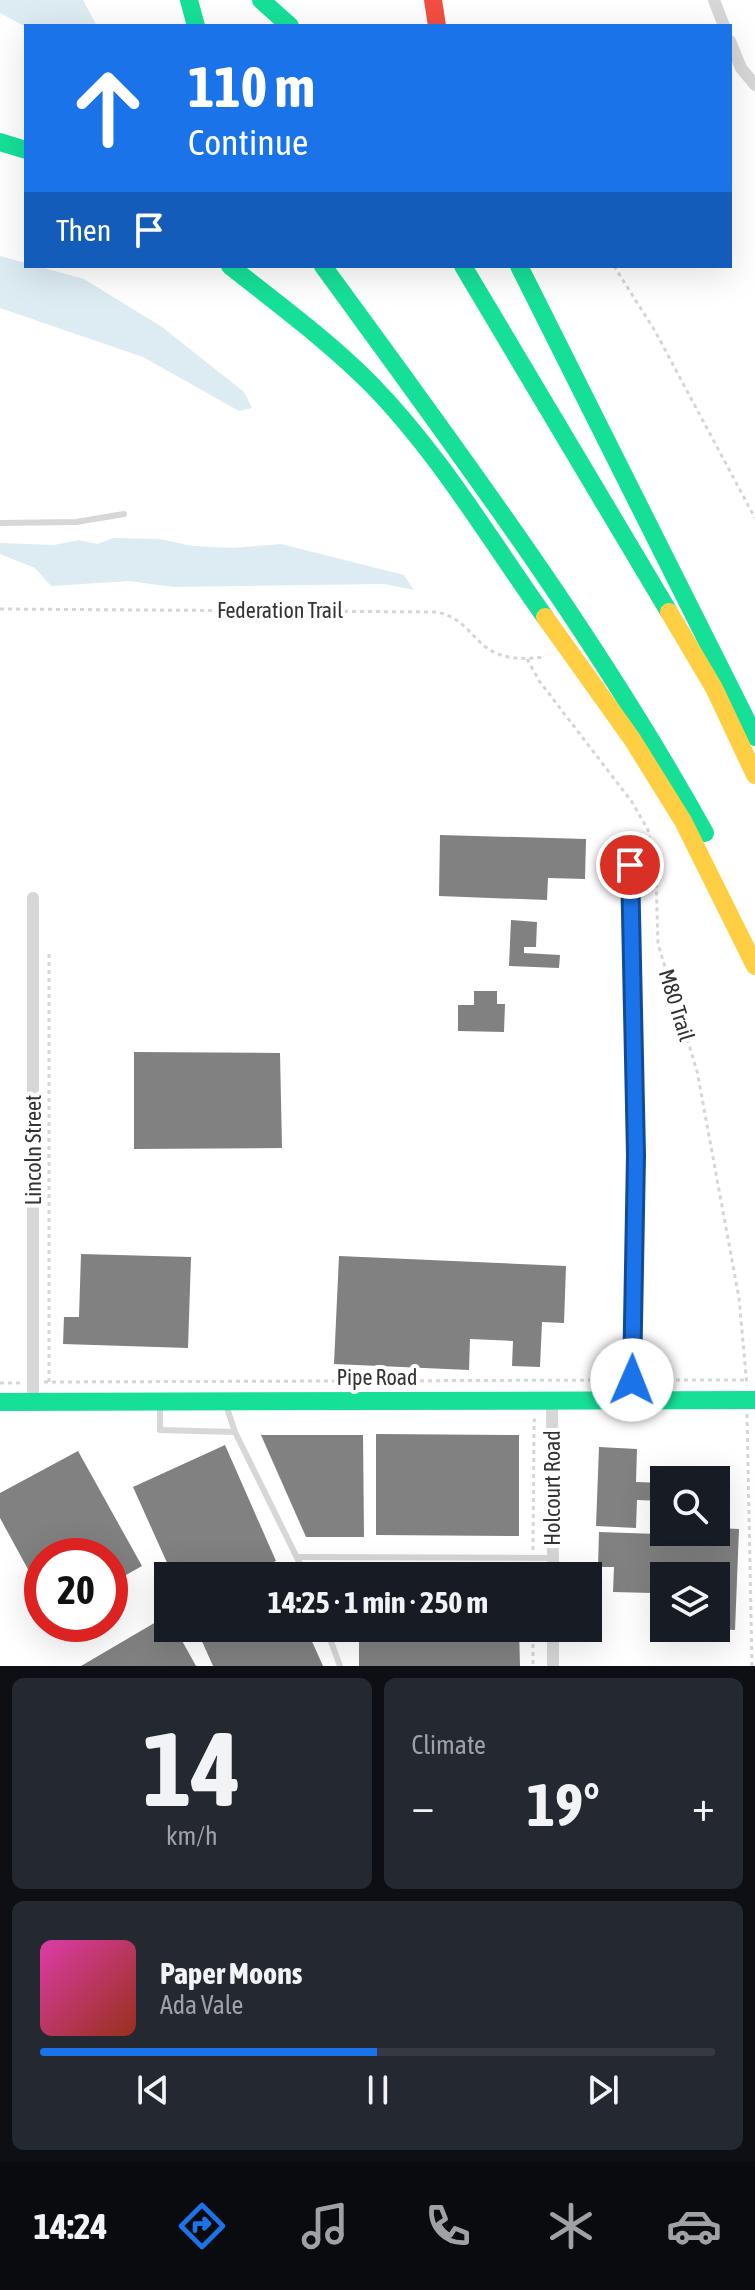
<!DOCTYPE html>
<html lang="en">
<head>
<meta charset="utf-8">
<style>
	body { margin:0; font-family:"Asap Condensed",sans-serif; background:#242831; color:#f1f3f6; height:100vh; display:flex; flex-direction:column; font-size:30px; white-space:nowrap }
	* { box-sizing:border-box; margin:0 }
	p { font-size:26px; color:#9ea1a6 }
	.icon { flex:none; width:44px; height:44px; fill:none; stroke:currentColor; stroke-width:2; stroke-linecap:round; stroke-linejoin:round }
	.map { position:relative; height:1666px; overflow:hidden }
	.panel { display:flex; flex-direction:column; gap:12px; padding:12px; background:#0d0f14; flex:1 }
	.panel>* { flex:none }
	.top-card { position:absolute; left:24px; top:24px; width:708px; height:244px; border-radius:0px; box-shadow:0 8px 32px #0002; background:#1a73e8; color:#fff; overflow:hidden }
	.tools { position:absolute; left:650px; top:1466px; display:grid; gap:16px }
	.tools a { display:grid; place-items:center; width:80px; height:80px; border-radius:0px; background:#171b24; box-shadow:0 8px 32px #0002; font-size:40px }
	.speed { position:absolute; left:24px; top:1538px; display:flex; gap:16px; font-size:40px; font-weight:700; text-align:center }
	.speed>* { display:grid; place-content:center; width:104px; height:104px; border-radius:50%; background:#171b24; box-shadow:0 8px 32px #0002; line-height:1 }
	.speed .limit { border:12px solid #d22; background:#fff; color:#111 }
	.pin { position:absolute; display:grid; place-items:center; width:68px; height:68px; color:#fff; margin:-34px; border:4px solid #fff; border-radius:50%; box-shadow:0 2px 8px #0007 }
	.me { position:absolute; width:88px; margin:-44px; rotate:1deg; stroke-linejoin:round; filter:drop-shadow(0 0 6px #0008) }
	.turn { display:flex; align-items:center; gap:28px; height:168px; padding:0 32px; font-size:36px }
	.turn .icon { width:104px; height:104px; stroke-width:2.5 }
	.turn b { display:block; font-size:56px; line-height:68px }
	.then { display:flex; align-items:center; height:76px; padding:0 32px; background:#0003; gap:16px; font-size:30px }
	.big { font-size:60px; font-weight:700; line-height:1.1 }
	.panel .widget { flex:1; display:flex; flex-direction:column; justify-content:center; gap:12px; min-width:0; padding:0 28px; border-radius:12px; background:#242831 }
	.panel .dial { align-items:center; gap:0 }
	.dial b { font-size:104px; line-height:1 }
	.song { display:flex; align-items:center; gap:24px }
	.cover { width:96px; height:96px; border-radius:12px; background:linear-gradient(135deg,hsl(320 70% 55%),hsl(10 70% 35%)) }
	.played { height:8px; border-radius:4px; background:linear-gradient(90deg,#1a73e8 50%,#363941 50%) }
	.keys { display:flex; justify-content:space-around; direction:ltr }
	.heat { display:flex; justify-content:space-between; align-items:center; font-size:44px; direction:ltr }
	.panel .tiles { flex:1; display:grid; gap:12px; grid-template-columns:1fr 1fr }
	.widget:last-child { grid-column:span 2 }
	.trip { position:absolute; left:154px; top:1562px; width:448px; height:80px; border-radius:0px; background:#171b24; box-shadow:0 8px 32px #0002; font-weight:700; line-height:80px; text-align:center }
	.dock { display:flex; height:128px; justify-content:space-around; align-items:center; background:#090b0e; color:#9ea1a6 }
	.dock .icon { width:56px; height:56px }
	.dock .on { color:#1a73e8 }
	.dock b { font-size:36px; color:#f1f3f6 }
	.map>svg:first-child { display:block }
	.water { fill:#ddebf3 }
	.building { fill:#818181 }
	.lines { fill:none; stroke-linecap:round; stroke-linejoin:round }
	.path { stroke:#d6d6d6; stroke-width:3; stroke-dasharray:4 4; stroke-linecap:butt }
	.lane { stroke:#d7d7d7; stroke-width:6 }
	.street { stroke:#d7d7d7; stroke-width:12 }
	.fast { stroke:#16e098; stroke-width:18 }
	.slow { stroke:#ffcf43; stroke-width:18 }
	.jam { stroke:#f24e42; stroke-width:18 }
	.route-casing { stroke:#114b97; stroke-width:20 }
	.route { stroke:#1a73e8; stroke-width:14 }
	.labels { text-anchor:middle; stroke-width:8; stroke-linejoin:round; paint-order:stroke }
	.street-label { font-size:22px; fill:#333; stroke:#fff }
</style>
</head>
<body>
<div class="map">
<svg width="755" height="1666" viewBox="0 0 755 1666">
	<rect width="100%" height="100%" fill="#fff"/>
	<g class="water">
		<polygon points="0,0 83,0 97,26 26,27 0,13"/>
		<polygon points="0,256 84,279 162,327 244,392 252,408 239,411 143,357 0,308"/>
		<polygon points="114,538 160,539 192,546 233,548 281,544 404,575 414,590 384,584 174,587 129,581 51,586 35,568 0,554 0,543 54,545 79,540 97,544"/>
	</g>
	<g class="building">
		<polygon points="440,835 586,839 585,879 548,878 547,900 439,896"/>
		<polygon points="511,920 537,922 536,947 524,947 524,953 560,955 559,968 509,966"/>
		<polygon points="474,991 497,991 497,1004 505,1004 504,1032 458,1031 458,1005 474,1005"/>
		<polygon points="134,1052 280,1053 282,1148 134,1149"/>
		<polygon points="81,1254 191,1257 188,1348 63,1344 64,1317 79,1317"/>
		<polygon points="339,1256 566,1266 564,1323 542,1322 540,1367 512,1366 513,1341 470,1339 469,1370 334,1364"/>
		<polygon points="376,1434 519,1435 519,1536 376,1535"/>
		<polygon points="261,1435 363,1435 364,1537 306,1537"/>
		<polygon points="225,1445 276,1561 242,1576 173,1576 133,1487"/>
		<polygon points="599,1447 637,1449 636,1482 664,1483 664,1501 637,1500 636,1528 596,1526"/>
		<polygon points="78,1451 142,1566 110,1584 110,1556 42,1556 42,1595 0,1518 0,1493"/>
		<polygon points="716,1528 739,1529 735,1630 716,1629 716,1576 689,1576 689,1568 654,1566 653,1593 613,1592 614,1567 598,1567 599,1532 687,1535 687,1532 716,1532"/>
		<polygon points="168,1615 168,1628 175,1628 196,1666 81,1666"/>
		<polygon points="196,1628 306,1628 323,1666 213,1666"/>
		<polygon points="359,1628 519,1628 520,1666 359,1666"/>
	</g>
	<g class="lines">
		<g class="path">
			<polyline points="614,266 655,331 755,518"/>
			<path d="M0,609L436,612C482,621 470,667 544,657"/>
			<polyline points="527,659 540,682 632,802 648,830 656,876 658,944 697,1071 739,1298 747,1386"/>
			<polyline points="644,1380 747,1380"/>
			<polyline points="44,1382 624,1380"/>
			<polyline points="49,1382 49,953"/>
			<polyline points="0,1383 20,1383"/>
			<polyline points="747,1414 752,1666"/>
			<polyline points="533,1550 534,1420 540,1420"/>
			<polyline points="533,1565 533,1576"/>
			<polyline points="533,1628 533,1666"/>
		</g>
		<g class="lane">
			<polyline points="0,523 76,522 124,514"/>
			<polyline points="630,865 636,1155 633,1397"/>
			<polyline points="226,1405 235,1432"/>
			<polyline points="160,1406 160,1430 235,1432 306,1576"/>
			<polyline points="299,1557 553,1558"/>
			<polyline points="326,1628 340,1666"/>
		</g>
		<g class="street">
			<polyline points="714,0 724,26"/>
			<polyline points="730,41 741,68 755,85"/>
			<polyline points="552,1401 553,1576"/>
			<polyline points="33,1402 33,898"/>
			<polyline points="553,1628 553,1666"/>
		</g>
		<g class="fast">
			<polyline points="189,0 196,26"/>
			<polyline points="261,0 290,26"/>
			<polyline points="0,142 26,150"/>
			<path d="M230,266C278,304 327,340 370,383C438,452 489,538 545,617"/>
			<path d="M323,266C457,450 594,633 705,833"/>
			<polyline points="463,266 669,612"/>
			<polyline points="519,266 755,737"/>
			<polyline points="0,1402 755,1400"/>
		</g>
		<g class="slow">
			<polyline points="669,612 714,688 755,775"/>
			<polyline points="545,617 632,739 683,821 755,966"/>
		</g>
		<polyline class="jam" points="433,0 437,26"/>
	</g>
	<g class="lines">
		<g class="route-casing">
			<polyline id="route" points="630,865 636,1155 632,1380"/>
		</g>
		<use href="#route" class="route"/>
	</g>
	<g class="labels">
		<g class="street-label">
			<text x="280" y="618">Federation Trail</text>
			<text transform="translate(677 1005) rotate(73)" y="8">M80 Trail</text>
			<text transform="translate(33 1150) rotate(-90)" y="8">Lincoln Street</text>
			<text x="377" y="1385">Pipe Road</text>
			<text transform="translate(552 1488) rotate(-90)" y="8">Holcourt Road</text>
		</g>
	</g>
</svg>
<div class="tools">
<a><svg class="icon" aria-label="search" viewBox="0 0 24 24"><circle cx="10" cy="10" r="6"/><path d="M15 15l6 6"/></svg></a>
<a><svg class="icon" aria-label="layers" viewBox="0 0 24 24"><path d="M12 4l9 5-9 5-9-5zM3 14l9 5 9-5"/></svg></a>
</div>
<div class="speed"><div class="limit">20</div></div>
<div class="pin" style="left:630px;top:865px;background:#d93025"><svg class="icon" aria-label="arrive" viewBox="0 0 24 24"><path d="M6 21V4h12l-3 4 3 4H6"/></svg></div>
<svg class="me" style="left:632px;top:1380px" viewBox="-20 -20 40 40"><circle r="19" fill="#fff"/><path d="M0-13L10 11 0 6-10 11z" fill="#1a73e8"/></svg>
<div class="trip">14:25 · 1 min · 250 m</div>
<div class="top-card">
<div class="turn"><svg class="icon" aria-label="ahead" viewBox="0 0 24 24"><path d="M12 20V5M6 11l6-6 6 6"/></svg><div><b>110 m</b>Continue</div></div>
<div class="then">Then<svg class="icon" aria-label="arrive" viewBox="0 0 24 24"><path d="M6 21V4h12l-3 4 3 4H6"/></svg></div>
</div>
</div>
<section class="panel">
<div class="tiles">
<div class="widget dial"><b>14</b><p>km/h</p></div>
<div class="widget"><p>Climate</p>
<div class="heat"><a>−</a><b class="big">19°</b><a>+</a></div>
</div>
<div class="widget">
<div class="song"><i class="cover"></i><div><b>Paper Moons</b><p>Ada Vale</p></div></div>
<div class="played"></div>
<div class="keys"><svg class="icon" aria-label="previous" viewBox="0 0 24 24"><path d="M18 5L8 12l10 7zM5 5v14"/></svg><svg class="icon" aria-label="pause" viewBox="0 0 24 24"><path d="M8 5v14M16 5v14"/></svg><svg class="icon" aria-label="next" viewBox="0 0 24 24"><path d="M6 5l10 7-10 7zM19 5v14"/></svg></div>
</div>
</div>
</section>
<nav class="dock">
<b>14:24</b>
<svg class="icon on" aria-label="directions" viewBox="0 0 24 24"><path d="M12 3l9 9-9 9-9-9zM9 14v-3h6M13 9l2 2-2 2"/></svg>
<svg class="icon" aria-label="music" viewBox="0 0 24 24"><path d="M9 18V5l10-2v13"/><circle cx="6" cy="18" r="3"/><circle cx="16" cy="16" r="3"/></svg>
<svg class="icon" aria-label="phone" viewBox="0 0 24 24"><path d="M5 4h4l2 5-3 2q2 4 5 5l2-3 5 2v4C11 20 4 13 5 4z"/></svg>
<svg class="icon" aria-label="climate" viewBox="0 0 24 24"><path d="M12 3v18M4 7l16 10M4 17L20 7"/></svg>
<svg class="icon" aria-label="car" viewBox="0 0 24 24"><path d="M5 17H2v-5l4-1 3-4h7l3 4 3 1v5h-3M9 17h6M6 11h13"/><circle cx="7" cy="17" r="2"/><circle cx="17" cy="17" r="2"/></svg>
</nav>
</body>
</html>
